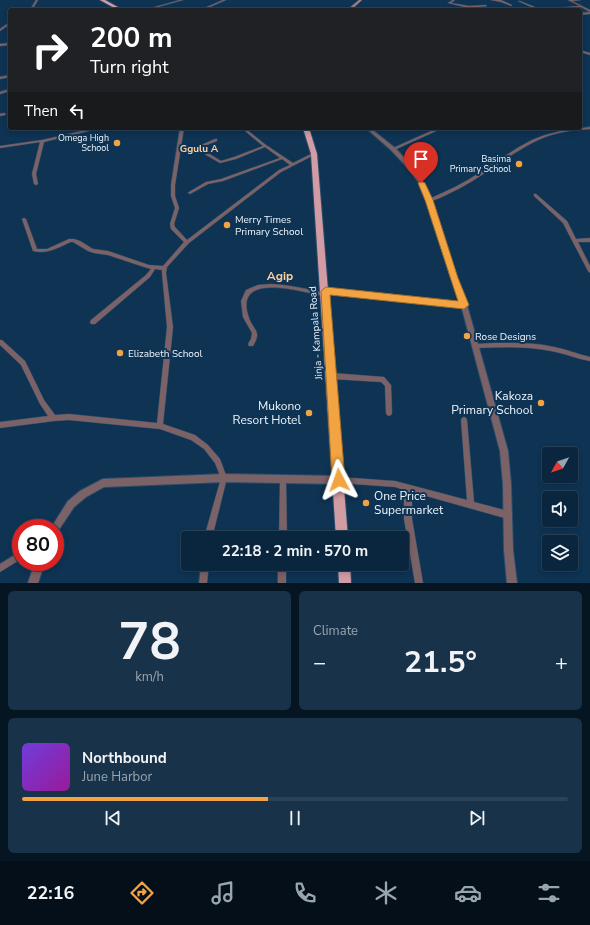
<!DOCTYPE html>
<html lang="en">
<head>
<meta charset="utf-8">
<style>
	body { margin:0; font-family:"Nunito Sans",sans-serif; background:#183249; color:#f1f3f6; height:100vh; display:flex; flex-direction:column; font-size:15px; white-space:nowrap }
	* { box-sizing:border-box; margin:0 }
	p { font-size:13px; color:#99a5b0 }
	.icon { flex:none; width:22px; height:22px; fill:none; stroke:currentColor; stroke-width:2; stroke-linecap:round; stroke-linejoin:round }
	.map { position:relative; height:583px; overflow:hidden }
	.sheet { display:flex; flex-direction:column; gap:8px; padding:8px; background:#061522; flex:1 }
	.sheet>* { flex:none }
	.guide { position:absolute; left:8px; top:8px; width:574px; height:122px; border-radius:4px; box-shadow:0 2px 6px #0003,0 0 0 1px #2a4358; background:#202124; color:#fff; overflow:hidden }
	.needle { width:26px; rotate:230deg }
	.tools { position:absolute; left:542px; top:447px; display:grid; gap:8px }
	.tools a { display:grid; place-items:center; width:36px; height:36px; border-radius:4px; background:#0a263e; box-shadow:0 2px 6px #0003,0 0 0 1px #2a4358; font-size:20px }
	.speed { position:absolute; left:12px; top:519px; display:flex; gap:8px; font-size:20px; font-weight:700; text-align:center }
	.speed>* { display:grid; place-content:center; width:52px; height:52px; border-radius:50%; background:#0a263e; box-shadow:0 2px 6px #0003,0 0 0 1px #2a4358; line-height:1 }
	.speed .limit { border:6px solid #d22; background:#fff; color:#111 }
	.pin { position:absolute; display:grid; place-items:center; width:34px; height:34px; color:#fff; margin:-41px -17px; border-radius:50% 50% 50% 0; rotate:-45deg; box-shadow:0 0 4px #0007 }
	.pin .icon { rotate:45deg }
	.me { position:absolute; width:44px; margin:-22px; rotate:356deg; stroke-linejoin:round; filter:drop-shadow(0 0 3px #0008) }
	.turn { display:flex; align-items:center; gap:14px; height:84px; padding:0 16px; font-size:18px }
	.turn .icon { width:52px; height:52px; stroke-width:2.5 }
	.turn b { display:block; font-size:28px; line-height:34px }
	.then { display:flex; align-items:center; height:38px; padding:0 16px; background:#0003; gap:8px; font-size:15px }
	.big { font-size:30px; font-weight:700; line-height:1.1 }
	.sheet .tile { flex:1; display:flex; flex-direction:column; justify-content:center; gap:6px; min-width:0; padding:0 14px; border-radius:6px; background:#183249 }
	.sheet .dial { align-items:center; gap:0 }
	.dial b { font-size:52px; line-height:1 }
	.song { display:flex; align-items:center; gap:12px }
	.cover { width:48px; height:48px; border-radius:6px; background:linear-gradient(135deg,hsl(260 70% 55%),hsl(300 70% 35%)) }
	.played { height:4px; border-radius:2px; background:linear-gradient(90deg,#f3a442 45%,#2a4358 45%) }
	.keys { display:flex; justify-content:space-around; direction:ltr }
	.heat { display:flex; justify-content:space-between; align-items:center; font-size:22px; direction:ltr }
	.sheet .tiles { flex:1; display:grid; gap:8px; grid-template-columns:1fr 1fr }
	.tile:last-child { grid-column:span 2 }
	.trip { position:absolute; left:181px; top:531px; width:228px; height:40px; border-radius:4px; background:#0a263e; box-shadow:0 2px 6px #0003,0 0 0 1px #2a4358; font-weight:700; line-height:40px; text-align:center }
	.menu { display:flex; height:64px; justify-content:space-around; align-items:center; background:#040f19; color:#99a5b0 }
	.menu .icon { width:28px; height:28px }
	.menu .active { color:#f3a442 }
	.menu b { font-size:18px; color:#f1f3f6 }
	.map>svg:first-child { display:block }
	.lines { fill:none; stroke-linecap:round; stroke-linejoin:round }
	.minor-casing { stroke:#2d4e6b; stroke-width:1 }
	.tertiary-casing { stroke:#2d4e6b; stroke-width:2 }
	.secondary-casing { stroke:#2d4e6b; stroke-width:1 }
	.trunk-casing { stroke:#2d4e6b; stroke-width:2 }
	.minor { fill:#7b6266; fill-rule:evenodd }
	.tertiary { fill:#7b6266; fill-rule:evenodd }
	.secondary { fill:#a47d83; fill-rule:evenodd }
	.trunk { fill:#d29ca4; fill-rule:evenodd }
	.route { fill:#f3a442; stroke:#9e6b2b }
	.poi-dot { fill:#f3a442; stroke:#0e3353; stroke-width:1.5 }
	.labels { text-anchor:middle; stroke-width:4; stroke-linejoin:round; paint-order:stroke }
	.far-poi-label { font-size:9px; fill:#edf5fd; stroke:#0e3353; text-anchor:end }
	.far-quarter-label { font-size:10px; font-weight:bold; fill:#fed1a2; stroke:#0e3353 }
	.poi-label { font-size:10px; fill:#edf5fd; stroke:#0e3353; text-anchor:start }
	.street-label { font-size:10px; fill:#edf5fd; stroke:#0e3353 }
	.quarter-label { font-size:12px; font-weight:bold; fill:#fed1a2; stroke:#0e3353 }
	.near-poi-label { font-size:12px; fill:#edf5fd; stroke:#0e3353; text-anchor:end }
</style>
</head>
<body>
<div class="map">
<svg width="590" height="583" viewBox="0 0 590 583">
	<rect width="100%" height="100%" fill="#0e3353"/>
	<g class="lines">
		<g class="minor-casing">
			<g id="minor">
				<polygon points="36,0 38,0 32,10 30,10"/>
				<polygon points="180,0 183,0 147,10 144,10"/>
				<polygon points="223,0 226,0 203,10 200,10"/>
				<polygon points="453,0 455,0 451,3 469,6 486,5 487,6 469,8 448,3"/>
				<polygon points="491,0 501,0 512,5 511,6 501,2"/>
				<polygon points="568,0 581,0 572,1 590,10 590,12 581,7 549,10 538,10 518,1 520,1 540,9 580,6"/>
				<polygon points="222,8 228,10 221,9"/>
				<polygon points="590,12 590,14 580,15 580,13"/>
				<polygon points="10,22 10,24 0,31 0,29"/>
				<polygon points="10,43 10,45 0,46 0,44"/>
				<polygon points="580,50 590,53 590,55 580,52"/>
				<polygon points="10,75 10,77 0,79 0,77"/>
				<polygon points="10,89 10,91 0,94 0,92"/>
				<polygon points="580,95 581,95 582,97 580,98"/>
				<polygon points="4,113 6,114 5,115 0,116 0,114"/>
				<path d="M590,127V129C571,130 551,133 534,142C505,157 480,179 450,193C444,196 435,201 428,201L427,200L455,187L468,180L519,147L532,140L545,135L561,131Z"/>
				<polygon points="95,128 101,128 44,142 36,174 38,184 36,185 34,184 32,174 40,142 0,148 0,146 42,140"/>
				<path d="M180,128H184L175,185V196L179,208L174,224L175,227L187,240L279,170L290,165L282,159L223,181L208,184L190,194L188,193L189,192L206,182L221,179L280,158L265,147L236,159L220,163L206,155L200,146L201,145L215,139H217V141L204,146L208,153L221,161L234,157L263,146L245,131V129H246L266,145L293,163L313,153L316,154L281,172L189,243L167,267L166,273L173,327L163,424L195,435L208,445L220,459L227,478L212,538H204L221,478L215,463L204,449L191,440L160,429L69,420L54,421L0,428V422L48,416L40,404L21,365L0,345V340H2L25,361L44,400L55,415L69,414L157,423L167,327L162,273V270L155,269L150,277L95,324H91L90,322L91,320L146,275L151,269L141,266L108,255L94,253L88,251L73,242H71C59,247 47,255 33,251L22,219L24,218L26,219L37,249H47L69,239H74L80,241L93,249L108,251L149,265L163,266L184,242L171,229L170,224L175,208L171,196V185Z"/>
				<polygon points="438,128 443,128 394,150 391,149"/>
				<polygon points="534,194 536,194 567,221 576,239 590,238 590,242 578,242 590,266 590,273 588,271 563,223 534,196"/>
				<path d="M271,284C290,285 308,289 326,293L328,294L329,295L328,296L326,297C303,292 232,270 249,318C254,331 262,331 253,346H249L248,344L251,339L252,333L243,317L241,301L246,290L258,285Z"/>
				<polygon points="326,289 464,303 466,304 467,305 466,306 464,307 326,293 324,292 324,290"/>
				<path d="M494,343C514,343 534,342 554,347C566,349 577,354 590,357V361C577,359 564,353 551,351C526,346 501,347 476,348H474L473,346L474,344H476Z"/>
				<polygon points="332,373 384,377 391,385 392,413 391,415 389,416 387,415 386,413 385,386 381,382 332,379 330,378 329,376 330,374"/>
				<polygon points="464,417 466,418 467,420 474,502 508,511 511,512 512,515 511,518 508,519 412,492 412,519 423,583 415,583 404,519 404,490 395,487 339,483 337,482 336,480 337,478 339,477 395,481 467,500 461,420 462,418"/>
				<polygon points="283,476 285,477 286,479 287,538 279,538 280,479 281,477"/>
				<polygon points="21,551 21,559 0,572 0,564"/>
				<polygon points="201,564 209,564 207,583 199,583"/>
				<rect x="278" y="564" width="8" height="19"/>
			</g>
		</g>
		<g class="tertiary-casing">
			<g id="tertiary">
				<polygon points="366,128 370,128 395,148 411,165 423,183 431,200 457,278 467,305 508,451 511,484 513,550 517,583 507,583 504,550 503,484 500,451 461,305 451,278 427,200 419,183 407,167 391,150"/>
				<polygon points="224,474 339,476 342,477 343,480 342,483 339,484 224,482 104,487 86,497 74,507 58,531 55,532 55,528 51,528 68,501 80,491 103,479"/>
				<polygon points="35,562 45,562 38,583 28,583"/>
			</g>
		</g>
		<g class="secondary-casing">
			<polygon id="secondary" points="359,0 362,0 351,10 347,10"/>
		</g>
		<g class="trunk-casing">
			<g id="trunk">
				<polygon points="100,0 105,0 123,10 118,10"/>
				<polygon points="303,128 309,128 317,154 348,538 336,538 311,154"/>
				<polygon points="338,564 350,564 351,583 339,583"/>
			</g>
		</g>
		<use href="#minor" class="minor"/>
		<use href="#tertiary" class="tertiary"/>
		<use href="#secondary" class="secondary"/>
		<use href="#trunk" class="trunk"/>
	</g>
	<polygon class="route" points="421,181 425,183 433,200 458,278 469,305 464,309 330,295 345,480 343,484 339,486 334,484 332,480 321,291 326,287 458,301 425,200 418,183"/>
	<g class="poi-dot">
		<circle cx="117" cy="143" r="4"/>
		<circle cx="519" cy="164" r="4"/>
		<circle cx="227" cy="225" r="4"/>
		<circle cx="467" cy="336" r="4"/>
		<circle cx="120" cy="353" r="4"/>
		<circle cx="541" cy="403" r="4"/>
		<circle cx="309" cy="413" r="4"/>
		<circle cx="366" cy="503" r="4"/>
	</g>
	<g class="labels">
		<g class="far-poi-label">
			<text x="109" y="141">Omega High<tspan x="109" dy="10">School</tspan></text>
			<text x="511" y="162">Basima<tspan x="511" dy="10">Primary School</tspan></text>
		</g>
		<g class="far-quarter-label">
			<text x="199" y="152">Ggulu A</text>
		</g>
		<g class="poi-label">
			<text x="235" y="223">Merry Times<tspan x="235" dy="12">Primary School</tspan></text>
			<text x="475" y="340">Rose Designs</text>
			<text x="128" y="357">Elizabeth School</text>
		</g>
		<g class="street-label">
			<text transform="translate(315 333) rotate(-94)" y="4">Jinja - Kampala Road</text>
		</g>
		<g class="quarter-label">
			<text x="280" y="280">Agip</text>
		</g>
		<g class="near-poi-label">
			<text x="533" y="400">Kakoza<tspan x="533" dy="14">Primary School</tspan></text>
			<text x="301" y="410">Mukono<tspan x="301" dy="14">Resort Hotel</tspan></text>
			<text x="374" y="500" text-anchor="start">One Price<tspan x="374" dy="14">Supermarket</tspan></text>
		</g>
	</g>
</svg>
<div class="tools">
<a><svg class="needle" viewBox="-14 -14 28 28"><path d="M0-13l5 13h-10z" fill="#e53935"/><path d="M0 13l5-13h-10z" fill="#99a5b0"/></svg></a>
<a><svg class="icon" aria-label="sound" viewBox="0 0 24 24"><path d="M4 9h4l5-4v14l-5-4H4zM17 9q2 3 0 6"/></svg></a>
<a><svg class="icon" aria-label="layers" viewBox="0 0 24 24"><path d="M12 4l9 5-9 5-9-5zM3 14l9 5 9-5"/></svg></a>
</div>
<div class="speed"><div class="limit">80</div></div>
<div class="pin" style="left:421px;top:183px;background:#d93025"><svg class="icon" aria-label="arrive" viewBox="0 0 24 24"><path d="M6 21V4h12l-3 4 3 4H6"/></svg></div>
<svg class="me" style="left:339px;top:480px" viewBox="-20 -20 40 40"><path d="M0-17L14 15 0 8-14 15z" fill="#f3a442" stroke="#fff" stroke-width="4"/></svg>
<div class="trip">22:18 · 2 min · 570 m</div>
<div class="guide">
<div class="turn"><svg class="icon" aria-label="right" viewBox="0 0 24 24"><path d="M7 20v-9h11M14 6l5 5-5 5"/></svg><div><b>200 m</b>Turn right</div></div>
<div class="then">Then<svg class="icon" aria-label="left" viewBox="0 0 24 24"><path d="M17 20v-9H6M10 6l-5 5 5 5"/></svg></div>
</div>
</div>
<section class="sheet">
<div class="tiles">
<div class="tile dial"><b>78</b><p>km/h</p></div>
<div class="tile"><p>Climate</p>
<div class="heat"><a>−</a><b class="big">21.5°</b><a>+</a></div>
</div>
<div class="tile">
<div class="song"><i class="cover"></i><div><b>Northbound</b><p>June Harbor</p></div></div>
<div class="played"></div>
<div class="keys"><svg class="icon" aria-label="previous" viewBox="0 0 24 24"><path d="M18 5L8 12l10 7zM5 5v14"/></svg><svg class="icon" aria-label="pause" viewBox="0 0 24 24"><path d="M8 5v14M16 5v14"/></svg><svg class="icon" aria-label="next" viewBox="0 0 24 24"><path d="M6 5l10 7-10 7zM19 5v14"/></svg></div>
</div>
</div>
</section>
<nav class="menu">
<b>22:16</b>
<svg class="icon active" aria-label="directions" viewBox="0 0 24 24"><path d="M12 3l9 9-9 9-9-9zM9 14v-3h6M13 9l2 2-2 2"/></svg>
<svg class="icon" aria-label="music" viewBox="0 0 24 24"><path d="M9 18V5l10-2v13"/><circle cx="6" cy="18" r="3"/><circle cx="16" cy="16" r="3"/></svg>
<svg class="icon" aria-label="phone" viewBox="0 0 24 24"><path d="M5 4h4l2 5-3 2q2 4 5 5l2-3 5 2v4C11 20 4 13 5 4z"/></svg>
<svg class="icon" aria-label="climate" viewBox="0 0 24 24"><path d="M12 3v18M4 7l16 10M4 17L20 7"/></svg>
<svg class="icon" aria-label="car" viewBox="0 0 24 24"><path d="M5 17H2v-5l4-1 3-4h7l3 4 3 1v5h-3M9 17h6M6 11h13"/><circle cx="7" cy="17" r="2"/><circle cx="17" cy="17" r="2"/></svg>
<svg class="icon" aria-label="filters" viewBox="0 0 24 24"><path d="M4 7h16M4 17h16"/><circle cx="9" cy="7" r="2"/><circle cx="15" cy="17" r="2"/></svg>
</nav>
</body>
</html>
